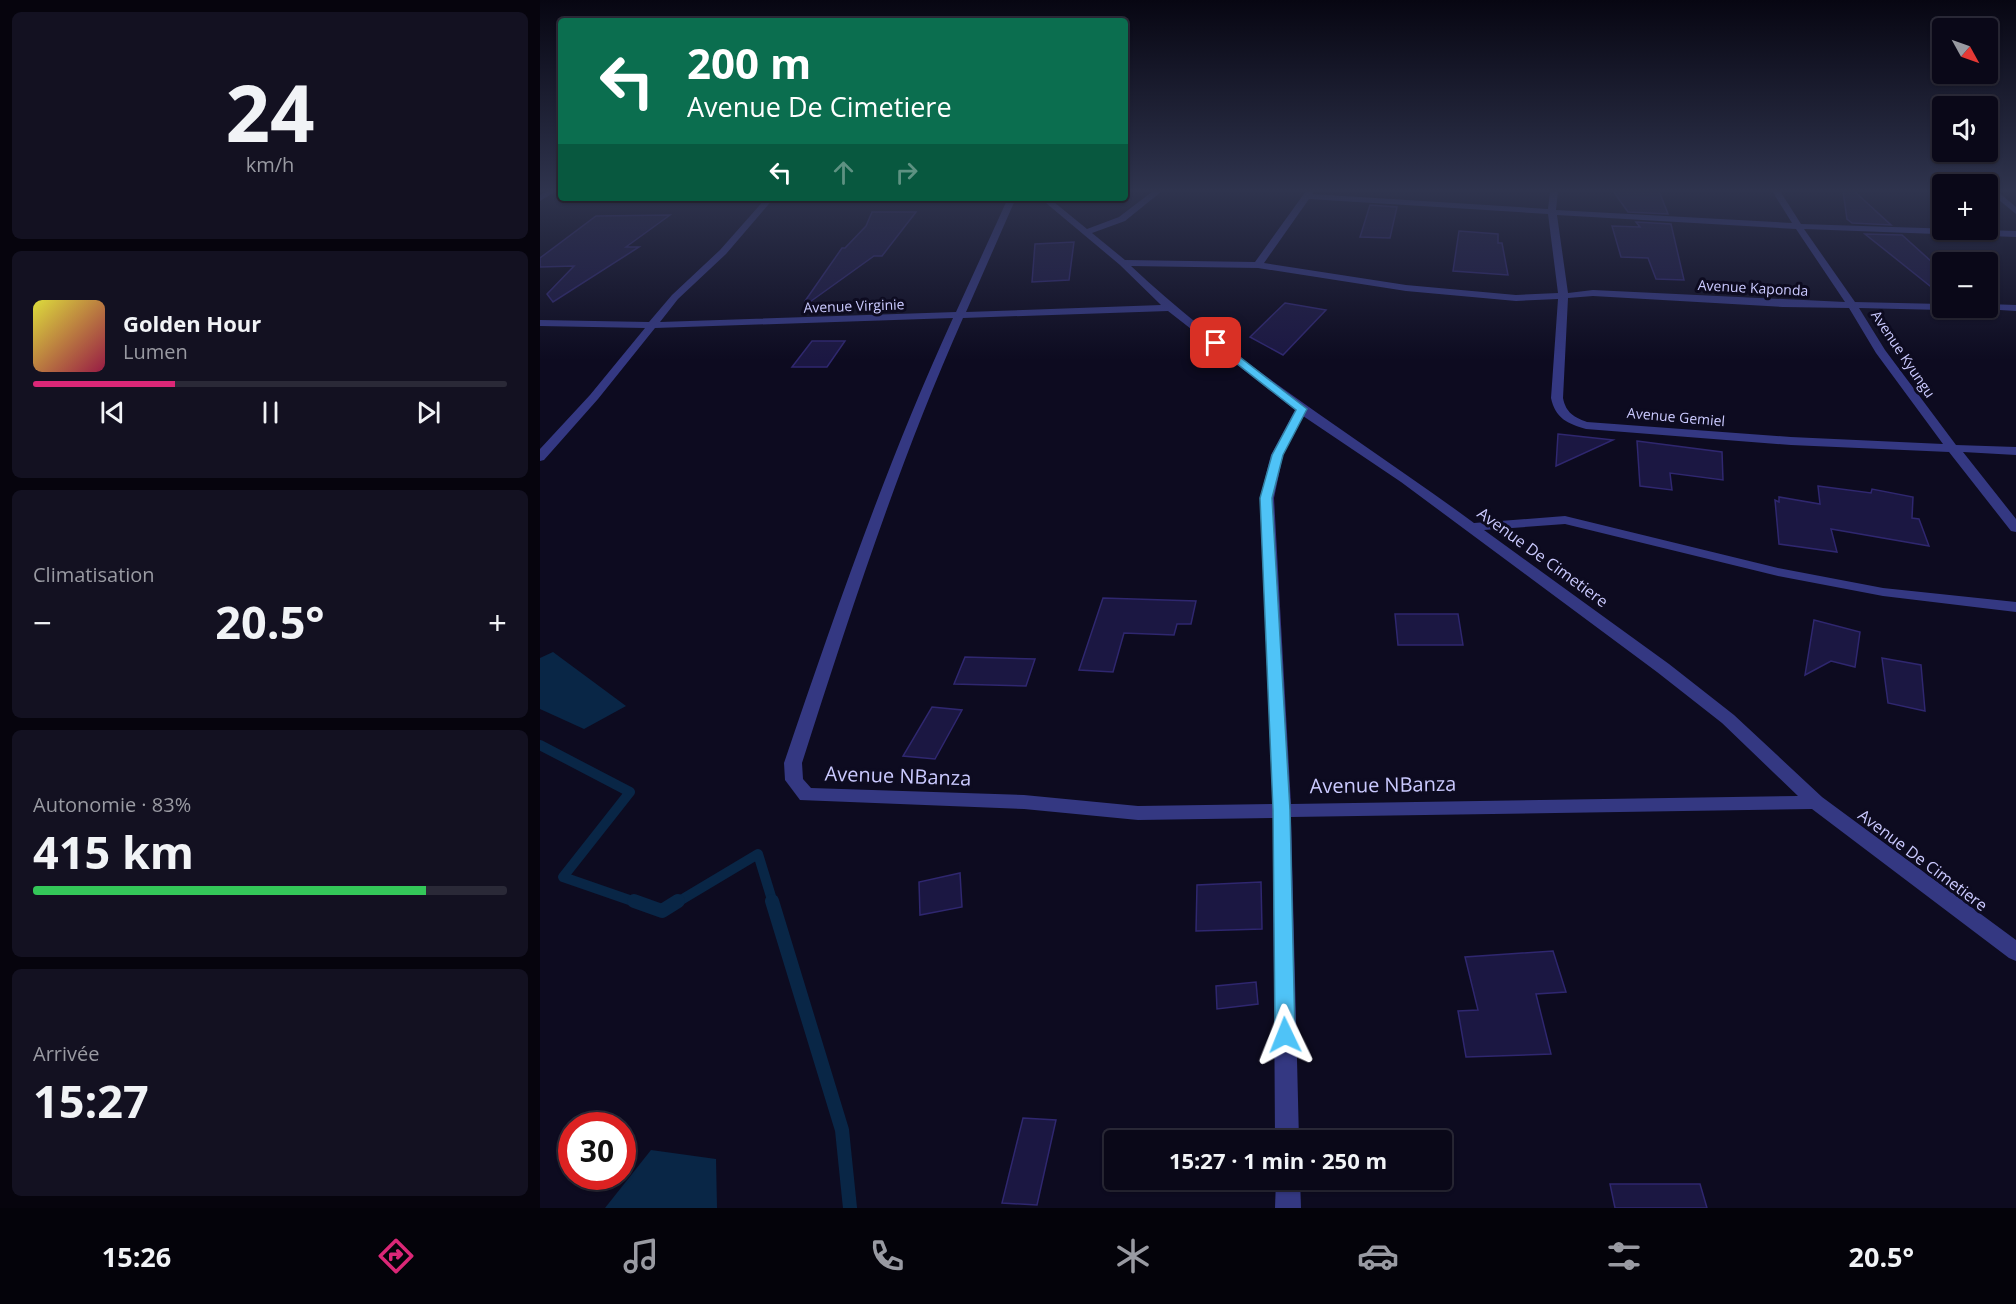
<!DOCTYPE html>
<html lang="fr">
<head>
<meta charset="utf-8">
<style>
	body { margin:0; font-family:"Open Sans",sans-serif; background:#131121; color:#f1f3f6; height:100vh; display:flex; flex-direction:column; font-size:22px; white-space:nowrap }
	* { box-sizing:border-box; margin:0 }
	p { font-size:20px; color:#999aa2 }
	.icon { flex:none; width:33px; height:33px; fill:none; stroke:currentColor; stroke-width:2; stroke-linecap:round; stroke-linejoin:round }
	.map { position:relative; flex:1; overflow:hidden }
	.details { display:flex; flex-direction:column; gap:12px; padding:12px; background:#06040d; width:540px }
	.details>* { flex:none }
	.hud { position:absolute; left:18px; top:18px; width:570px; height:183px; border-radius:6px; box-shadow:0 2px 4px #0004,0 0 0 2px #2a2937; background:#0b6e4f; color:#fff; overflow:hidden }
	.needle { width:39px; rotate:130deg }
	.controls { position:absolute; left:1392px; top:18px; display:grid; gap:12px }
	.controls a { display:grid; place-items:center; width:66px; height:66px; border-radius:6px; background:#0a0818; box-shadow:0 2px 4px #0004,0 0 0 2px #2a2937; font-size:30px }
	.speed { position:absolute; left:18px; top:1112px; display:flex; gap:12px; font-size:30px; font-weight:700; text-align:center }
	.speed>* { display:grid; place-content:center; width:78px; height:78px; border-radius:50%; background:#0a0818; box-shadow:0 2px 4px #0004,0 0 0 2px #2a2937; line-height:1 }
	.speed .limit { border:9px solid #d22; background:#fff; color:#111 }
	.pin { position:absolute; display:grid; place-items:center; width:51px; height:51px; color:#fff; margin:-26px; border-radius:12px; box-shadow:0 3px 9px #0006 }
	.me { position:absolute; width:66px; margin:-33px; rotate:358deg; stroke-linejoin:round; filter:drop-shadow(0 0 4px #0008) }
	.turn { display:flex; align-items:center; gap:21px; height:126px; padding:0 30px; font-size:27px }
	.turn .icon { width:78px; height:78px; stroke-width:2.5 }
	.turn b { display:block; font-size:42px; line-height:51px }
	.lanes { display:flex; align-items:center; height:57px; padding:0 30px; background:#0003; justify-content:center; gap:30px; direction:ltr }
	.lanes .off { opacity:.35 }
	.big { font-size:45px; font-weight:700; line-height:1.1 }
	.details .card { flex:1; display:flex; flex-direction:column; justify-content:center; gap:9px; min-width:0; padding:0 21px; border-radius:9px; background:#131121 }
	.details .dial { align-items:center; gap:0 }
	.dial b { font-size:78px; line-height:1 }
	.song { display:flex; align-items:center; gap:18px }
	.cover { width:72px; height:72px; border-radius:9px; background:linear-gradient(135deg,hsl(60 70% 55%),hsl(340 70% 35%)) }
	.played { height:6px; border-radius:3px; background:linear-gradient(90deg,#db2777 30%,#2a2937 30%) }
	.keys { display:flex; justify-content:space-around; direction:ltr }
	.heat { display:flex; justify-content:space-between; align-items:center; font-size:33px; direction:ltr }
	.charge { height:9px; border-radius:4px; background:linear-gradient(90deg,#34c759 83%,#2a2937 0) }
	.trip { position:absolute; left:564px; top:1130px; width:348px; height:60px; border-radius:6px; background:#0a0818; box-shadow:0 2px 4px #0004,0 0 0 2px #2a2937; font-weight:700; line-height:60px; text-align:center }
	.tab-bar { display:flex; height:96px; justify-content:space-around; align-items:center; background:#04030a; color:#999aa2 }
	.tab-bar .icon { width:42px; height:42px }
	.tab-bar .selected { color:#db2777 }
	.tab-bar b { font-size:27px; color:#f1f3f6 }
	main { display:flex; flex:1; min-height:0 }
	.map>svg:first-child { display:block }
	.water { fill:#092646 }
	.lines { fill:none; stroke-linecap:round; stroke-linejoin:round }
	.stream-far1 { stroke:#092646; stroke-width:10 }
	.stream { stroke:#092646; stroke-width:14 }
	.building { fill:#1b1742; stroke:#2f276f; stroke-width:1.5 }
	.minor { fill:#343882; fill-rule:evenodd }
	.route { fill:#4fc3f7; stroke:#337fa1; stroke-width:1.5 }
	.labels { text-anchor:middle; stroke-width:6; stroke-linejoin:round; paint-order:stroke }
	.far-street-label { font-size:14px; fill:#cbcaff; stroke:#0d0b20 }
	.street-label { font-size:16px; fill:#cbcaff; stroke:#0d0b20 }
	.near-street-label { font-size:20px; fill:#cbcaff; stroke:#0d0b20 }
</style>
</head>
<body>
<main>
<section class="details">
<div class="card dial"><b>24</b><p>km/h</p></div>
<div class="card">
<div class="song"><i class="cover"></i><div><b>Golden Hour</b><p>Lumen</p></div></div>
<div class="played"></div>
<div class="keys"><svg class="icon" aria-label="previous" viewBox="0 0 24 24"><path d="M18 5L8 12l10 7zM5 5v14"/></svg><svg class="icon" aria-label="pause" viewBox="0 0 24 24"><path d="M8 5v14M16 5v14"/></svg><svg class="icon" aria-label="next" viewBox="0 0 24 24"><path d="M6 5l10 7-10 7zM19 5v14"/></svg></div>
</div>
<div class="card"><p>Climatisation</p>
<div class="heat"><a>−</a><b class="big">20.5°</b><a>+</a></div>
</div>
<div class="card"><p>Autonomie · 83%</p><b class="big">415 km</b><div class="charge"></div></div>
<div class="card"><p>Arrivée</p><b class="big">15:27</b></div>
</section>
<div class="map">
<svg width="1476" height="1208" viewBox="0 0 1476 1208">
	<rect width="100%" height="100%" fill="#0d0b20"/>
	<g class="water">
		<polygon points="13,652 86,706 44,729 0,709 0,658"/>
		<polygon points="111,1150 176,1159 177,1208 65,1208"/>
	</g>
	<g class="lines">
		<g class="stream-far1">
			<polyline points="0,745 90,792 23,877 98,903"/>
			<polyline points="136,903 218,854 233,903"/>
		</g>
		<g class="stream">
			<polyline points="94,901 122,911 138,901"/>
			<polyline points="232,901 302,1130 310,1208"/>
		</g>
	</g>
	<g class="building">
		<polygon points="1073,191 1119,191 1128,214 1088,212"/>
		<polygon points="1303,191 1314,191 1351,225 1312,223 1307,219"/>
		<polygon points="830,205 857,207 850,238 820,237"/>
		<polygon points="332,212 376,212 342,256 334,256 267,304 265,301 302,248 305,248 326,226"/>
		<polygon points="130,215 86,247 99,247 13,302 7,294 34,266 0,267 0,258 56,216"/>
		<polygon points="1096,222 1131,224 1144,280 1116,279 1108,258 1081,257 1072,226 1100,227"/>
		<polygon points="919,231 958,234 958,243 962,243 968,275 913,271"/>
		<polygon points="1325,234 1362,235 1402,271 1402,281 1395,290"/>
		<polygon points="534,242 529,280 492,282 495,244"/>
		<polygon points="745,303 786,310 743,355 710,337"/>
		<polygon points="272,341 305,341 287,367 252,367"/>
		<polygon points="1018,434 1073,440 1016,466"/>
		<polygon points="1097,441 1182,452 1183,480 1130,473 1132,490 1100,486"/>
		<polygon points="1278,486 1331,493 1332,489 1373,497 1372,518 1379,519 1389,546 1291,529 1297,552 1239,544 1235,500 1239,502 1239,497 1280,504"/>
		<polygon points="563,598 656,601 651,624 637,624 634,635 584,633 573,672 539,670"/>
		<polygon points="855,614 918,614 923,645 858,645"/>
		<polygon points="1274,620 1320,632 1315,667 1291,661 1265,675"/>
		<polygon points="425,657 495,659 486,686 414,684"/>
		<polygon points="1342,658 1381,665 1385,711 1348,703"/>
		<polygon points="392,707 422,710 395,759 363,756"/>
		<polygon points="420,873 422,907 380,915 379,882"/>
		<polygon points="721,882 722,929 656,931 657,885"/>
		<polygon points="1013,951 1026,992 996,994 1011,1054 926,1057 918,1011 938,1010 925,957"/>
		<polygon points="716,982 718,1004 677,1009 676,986"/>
		<polygon points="483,1118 516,1120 497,1205 462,1203"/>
		<polygon points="1070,1184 1160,1184 1167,1208 1075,1208"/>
	</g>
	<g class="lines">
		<g class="minor">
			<polygon points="7,191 16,191 0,201 0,195"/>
			<path d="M613,191H622L585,221L552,233L585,260L715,262L766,191H774L772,194L1008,209L1010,191H1018L1016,210L1252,223L1232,191H1240L1261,224L1476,231V237L1264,229L1315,302L1402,304V308H1407L1402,310L1319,308L1345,350L1416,445L1476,447V455L1423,452L1476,519V532L1471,531L1409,452L1251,445L1046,429C1028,424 1015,418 1011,398L1018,299L976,301L866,291L718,268L591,266C696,365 819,438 934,523L1025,516L1238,568L1343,588L1476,602V612L1343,596L1238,576L1025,524L944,530L1129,664L1194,715L1282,797L1476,940V961L1469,958L1272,809L751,817L759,1140H735L733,818L598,820L484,809L260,800L245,780L244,763C295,613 347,462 413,318L115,328L58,399L4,460L0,461V449L50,395L105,328L0,326V320L109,322L132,295L180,250L226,198H234L186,254L138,299L120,322L416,312L468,198H476L426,312L621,305L580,265L500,198H509L547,229L579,217ZM769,199L1008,214L1018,293L976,295L866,285L724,263ZM1017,215L1256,229L1305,302L1053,290L1028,293ZM1053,296L1243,307L1309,308L1336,353L1403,444L1251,437L1047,422C1034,417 1026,413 1023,398L1028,298ZM628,311L755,410L731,455L720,498L733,804L598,806L484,795L271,788L263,779L262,763C310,613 359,462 423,318ZM763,416L861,482L1117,672L1182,723L1258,796L751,804L734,498L743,455Z"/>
			<polygon points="1448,191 1457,191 1476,207 1476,214"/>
			<polygon points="1448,304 1476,305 1476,311 1444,309"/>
			<polygon points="736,1179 760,1179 761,1208 735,1208"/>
		</g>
	</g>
	<linearGradient id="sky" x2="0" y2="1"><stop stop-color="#070612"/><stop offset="0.53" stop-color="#2f344e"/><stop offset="1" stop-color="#2f344e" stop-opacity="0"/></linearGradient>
	<rect width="1476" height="360" fill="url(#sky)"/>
	<polygon class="route" points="673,341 679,341 767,409 743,455 732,498 750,810 755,1035 752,1042 745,1045 738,1042 735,1035 733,810 720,498 732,455 756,410 673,345"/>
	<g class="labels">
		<g class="far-street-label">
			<text transform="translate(1213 288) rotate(3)" y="5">Avenue Kaponda</text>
			<text transform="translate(314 306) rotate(-2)" y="5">Avenue Virginie</text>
			<text transform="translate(1363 354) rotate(56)" y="5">Avenue Kyungu</text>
			<text transform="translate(1136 417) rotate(5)" y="5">Avenue Gemiel</text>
		</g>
		<g class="street-label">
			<text transform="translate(1003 557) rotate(36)" y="6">Avenue De Cimetiere</text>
			<text transform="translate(1383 860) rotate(37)" y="6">Avenue De Cimetiere</text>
		</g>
		<g class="near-street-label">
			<text transform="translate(358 776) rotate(2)" y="7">Avenue NBanza</text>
			<text transform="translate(843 785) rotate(-1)" y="7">Avenue NBanza</text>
		</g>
	</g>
</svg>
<div class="controls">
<a><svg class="needle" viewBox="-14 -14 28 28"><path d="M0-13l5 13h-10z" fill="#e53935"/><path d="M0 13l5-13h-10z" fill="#999aa2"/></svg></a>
<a><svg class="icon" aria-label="sound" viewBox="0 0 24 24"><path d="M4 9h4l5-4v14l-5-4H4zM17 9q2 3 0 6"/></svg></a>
<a>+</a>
<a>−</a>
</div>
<div class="speed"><div class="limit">30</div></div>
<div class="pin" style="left:676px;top:343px;background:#d93025"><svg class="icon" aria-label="arrive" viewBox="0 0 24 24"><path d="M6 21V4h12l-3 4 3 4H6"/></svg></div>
<svg class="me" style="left:745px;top:1035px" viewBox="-20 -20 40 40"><path d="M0-17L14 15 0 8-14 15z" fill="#4fc3f7" stroke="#fff" stroke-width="4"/></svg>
<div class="trip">15:27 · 1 min · 250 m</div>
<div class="hud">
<div class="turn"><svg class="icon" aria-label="left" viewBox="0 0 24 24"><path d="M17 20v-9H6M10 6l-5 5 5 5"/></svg><div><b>200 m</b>Avenue De Cimetiere</div></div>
<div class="lanes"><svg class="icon" aria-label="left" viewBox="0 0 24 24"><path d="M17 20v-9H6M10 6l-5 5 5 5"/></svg><svg class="icon off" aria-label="ahead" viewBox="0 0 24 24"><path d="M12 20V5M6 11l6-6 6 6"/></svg><svg class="icon off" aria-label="right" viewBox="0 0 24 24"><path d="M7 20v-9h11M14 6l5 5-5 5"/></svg></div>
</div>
</div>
</main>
<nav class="tab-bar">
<b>15:26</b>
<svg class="icon selected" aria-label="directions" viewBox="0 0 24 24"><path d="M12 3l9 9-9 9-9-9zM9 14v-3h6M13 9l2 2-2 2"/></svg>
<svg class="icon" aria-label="music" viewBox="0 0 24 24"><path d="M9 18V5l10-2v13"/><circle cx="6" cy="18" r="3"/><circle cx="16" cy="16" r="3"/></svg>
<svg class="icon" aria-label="phone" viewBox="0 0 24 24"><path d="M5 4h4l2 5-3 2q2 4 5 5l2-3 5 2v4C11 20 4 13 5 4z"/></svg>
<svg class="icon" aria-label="climate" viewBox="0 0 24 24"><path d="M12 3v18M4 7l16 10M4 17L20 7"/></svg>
<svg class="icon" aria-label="car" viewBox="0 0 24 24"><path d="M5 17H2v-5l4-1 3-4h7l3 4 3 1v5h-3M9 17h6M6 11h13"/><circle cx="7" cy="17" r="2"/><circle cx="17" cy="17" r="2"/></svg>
<svg class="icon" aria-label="filters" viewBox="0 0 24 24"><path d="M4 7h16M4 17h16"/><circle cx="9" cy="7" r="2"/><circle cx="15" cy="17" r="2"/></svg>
<b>20.5°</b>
</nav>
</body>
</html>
